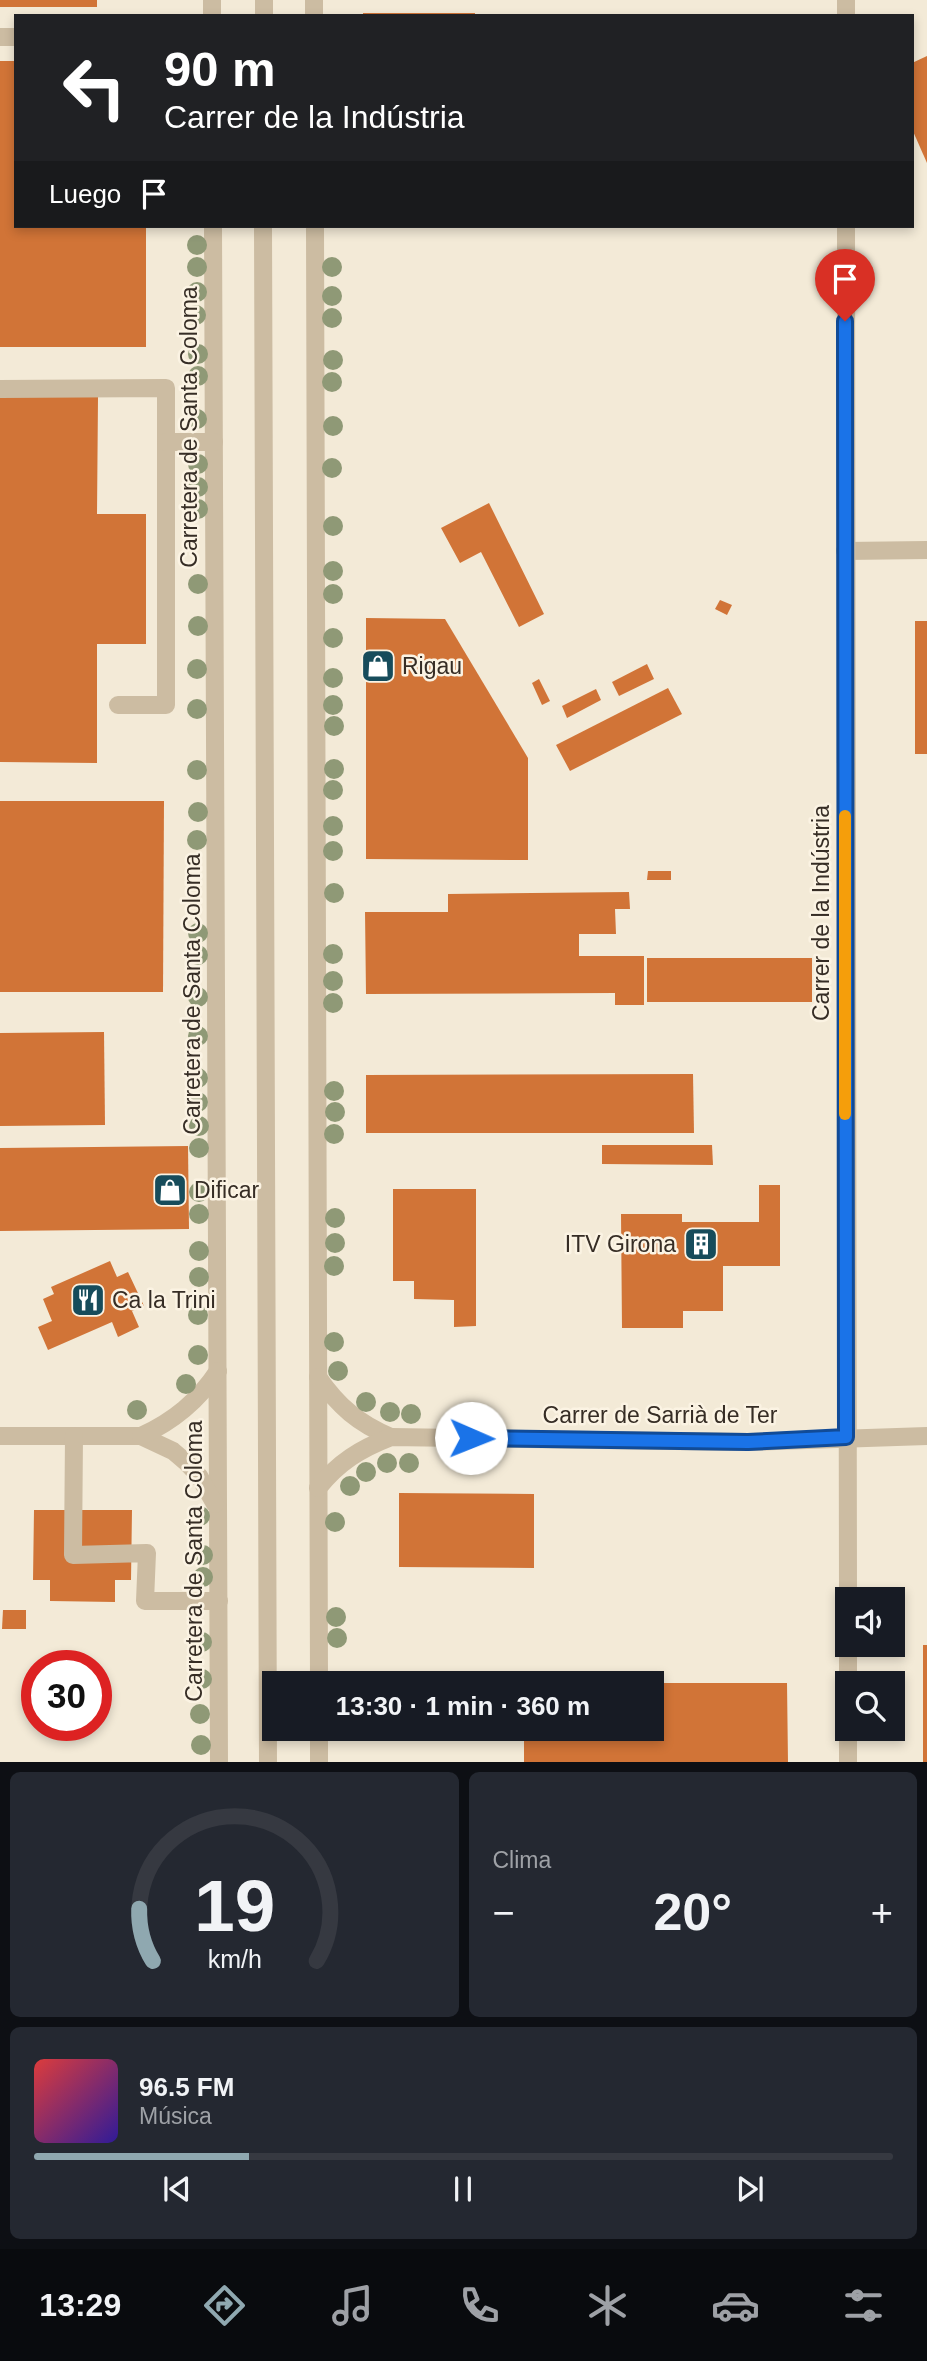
<!DOCTYPE html>
<html lang="es">
<head>
<meta charset="utf-8">
<style>
	body { margin:0; font-family:Arial,sans-serif; background:#242831; color:#f1f3f6; height:100vh; display:flex; flex-direction:column; font-size:26px; white-space:nowrap }
	* { box-sizing:border-box; margin:0 }
	p { font-size:23px; color:#9ea1a6 }
	.icon { flex:none; width:38px; height:38px; fill:none; stroke:currentColor; stroke-width:2; stroke-linecap:round; stroke-linejoin:round }
	.map { position:relative; height:1762px; overflow:hidden }
	.sheet { display:flex; flex-direction:column; gap:10px; padding:10px; background:#0d0f14; flex:1 }
	.sheet>* { flex:none }
	.guide { position:absolute; left:14px; top:14px; width:900px; height:214px; border-radius:0px; box-shadow:0 4px 10px #0003; background:#202124; color:#fff; overflow:hidden }
	.controls { position:absolute; left:835px; top:1587px; display:grid; gap:14px }
	.controls a { display:grid; place-items:center; width:70px; height:70px; border-radius:0px; background:#171b24; box-shadow:0 4px 10px #0003; font-size:35px }
	.speed { position:absolute; left:21px; top:1650px; display:flex; gap:14px; font-size:35px; font-weight:700; text-align:center }
	.speed>* { display:grid; place-content:center; width:91px; height:91px; border-radius:50%; background:#171b24; box-shadow:0 4px 10px #0003; line-height:1 }
	.speed .limit { border:10px solid #d22; background:#fff; color:#111 }
	.pin { position:absolute; display:grid; place-items:center; width:60px; height:60px; color:#fff; margin:-72px -30px; border-radius:50% 50% 50% 0; rotate:-45deg; box-shadow:0 0 7px #0007 }
	.pin .icon { rotate:45deg }
	.me { position:absolute; width:77px; margin:-38px; rotate:91deg; stroke-linejoin:round; filter:drop-shadow(0 0 5px #0008) }
	.turn { display:flex; align-items:center; gap:24px; height:147px; padding:0 35px; font-size:32px }
	.turn .icon { width:91px; height:91px; stroke-width:2.5 }
	.turn b { display:block; font-size:49px; line-height:60px }
	.then { display:flex; align-items:center; height:66px; padding:0 35px; background:#0003; gap:14px; font-size:26px }
	.big { font-size:52px; font-weight:700; line-height:1.1 }
	.sheet .card { flex:1; display:flex; flex-direction:column; justify-content:center; gap:10px; min-width:0; padding:0 24px; border-radius:10px; background:#242831 }
	.sheet .dial { align-items:center; gap:0 }
	.dial svg { height:182px; overflow:visible; fill:none; stroke:#363941; stroke-width:7; stroke-linecap:round; text-anchor:middle }
	.dial text { fill:#f1f3f6; stroke:none }
	.song { display:flex; align-items:center; gap:21px }
	.cover { width:84px; height:84px; border-radius:10px; background:linear-gradient(135deg,hsl(0 70% 55%),hsl(250 70% 35%)) }
	.played { height:7px; border-radius:4px; background:linear-gradient(90deg,#8fa8b0 25%,#363941 25%) }
	.keys { display:flex; justify-content:space-around; direction:ltr }
	.heat { display:flex; justify-content:space-between; align-items:center; font-size:38px; direction:ltr }
	.sheet .tiles { flex:1; display:grid; gap:10px; grid-template-columns:1fr 1fr }
	.card:last-child { grid-column:span 2 }
	.trip { position:absolute; left:262px; top:1671px; width:402px; height:70px; border-radius:0px; background:#171b24; box-shadow:0 4px 10px #0003; font-weight:700; line-height:70px; text-align:center }
	.menu { display:flex; height:112px; justify-content:space-around; align-items:center; background:#090b0e; color:#9ea1a6 }
	.menu .icon { width:49px; height:49px }
	.menu .on { color:#8fa8b0 }
	.menu b { font-size:32px; color:#f1f3f6 }
	.map>svg:first-child { display:block }
	.building { fill:#d17437 }
	.lines { fill:none; stroke-linecap:round; stroke-linejoin:round }
	.minor { stroke:#ccbca2; stroke-width:18 }
	.tree { fill:#8f9976 }
	.route-casing { stroke:#114b97; stroke-width:18 }
	.route { stroke:#1a73e8; stroke-width:12 }
	.slow { stroke:#f59e0b; stroke-width:12 }
	.labels { text-anchor:middle; stroke-width:5; stroke-linejoin:round; paint-order:stroke }
	.street-label { font-size:23px; fill:#362d25; stroke:#fbf3e3 }
	.poi-label { font-size:23px; fill:#362d25; stroke:#fbf3e3; text-anchor:start }
</style>
</head>
<body>
<div class="map">
<svg width="927" height="1763" viewBox="0 0 927 1763">
	<rect width="100%" height="100%" fill="#f3ead7"/>
	<g class="building">
		<rect x="0" y="0" width="97" height="7"/>
		<rect x="363" y="13" width="112" height="3"/>
		<polygon points="927,56 927,163 912,129 912,63"/>
		<polygon points="0,61 16,61 16,226 146,226 146,347 0,347"/>
		<polygon points="0,397 98,397 97,514 146,514 146,644 97,644 97,763 0,762"/>
		<polygon points="489,503 544,614 519,627 481,552 460,563 441,528"/>
		<polygon points="720,600 732,605 727,615 715,609"/>
		<polygon points="366,618 445,619 528,758 528,860 366,859"/>
		<rect x="915" y="621" width="12" height="133"/>
		<polygon points="647,664 654,679 619,696 612,682"/>
		<polygon points="539,679 550,701 542,705 532,683"/>
		<polygon points="668,688 682,714 570,771 556,745"/>
		<polygon points="596,689 601,700 567,718 562,706"/>
		<polygon points="0,801 164,801 163,992 0,992"/>
		<polygon points="648,871 671,871 671,880 647,880"/>
		<polygon points="629,892 630,909 615,909 616,934 579,934 579,956 644,956 644,1005 615,1005 615,993 366,994 365,912 448,912 448,894"/>
		<rect x="647" y="958" width="165" height="44"/>
		<polygon points="104,1032 105,1125 0,1126 0,1033"/>
		<polygon points="693,1074 694,1133 366,1133 366,1075"/>
		<polygon points="602,1145 712,1145 713,1165 602,1164"/>
		<polygon points="188,1146 189,1229 0,1231 0,1148"/>
		<polygon points="759,1185 780,1185 780,1266 723,1266 723,1311 683,1311 683,1328 622,1328 621,1214 682,1214 682,1222 759,1222"/>
		<polygon points="393,1189 476,1189 476,1326 454,1327 454,1300 414,1299 414,1281 393,1281"/>
		<polygon points="110,1261 117,1277 128,1272 144,1306 132,1311 139,1327 118,1337 112,1322 48,1350 38,1327 52,1321 43,1299 54,1294 51,1287"/>
		<polygon points="399,1493 534,1494 534,1568 399,1567"/>
		<polygon points="34,1510 132,1510 131,1580 115,1580 115,1602 50,1601 50,1580 33,1580"/>
		<polygon points="3,1610 26,1610 26,1629 2,1629"/>
		<rect x="923" y="1645" width="4" height="118"/>
		<polygon points="653,1683 787,1683 788,1763 524,1763 524,1729 653,1729"/>
	</g>
	<g class="lines">
		<g class="minor">
			<polyline points="212,0 212,16"/>
			<polyline points="314,0 314,16"/>
			<polyline points="846,0 846,16"/>
			<polyline points="264,16 264,0"/>
			<polyline points="0,37 16,37"/>
			<polyline points="213,226 219,1763"/>
			<polyline points="263,226 268,1763"/>
			<polyline points="315,226 319,1684"/>
			<polyline points="846,226 848,1600"/>
			<polyline points="0,389 166,388 166,705 118,705"/>
			<polyline points="166,442 214,442"/>
			<polyline points="845,551 927,550"/>
			<path d="M318,1377C338,1406 359,1424 391,1437"/>
			<polyline points="0,1436 141,1436 173,1451 187,1463 199,1476 215,1504"/>
			<polyline points="74,1436 73,1555 147,1553 145,1601 219,1601"/>
			<path d="M141,1436C174,1421 198,1401 218,1371"/>
			<path d="M318,1488C339,1462 360,1449 391,1437L748,1442L927,1436"/>
			<polyline points="848,1645 848,1684"/>
			<polyline points="319,1729 319,1763"/>
			<polyline points="848,1729 848,1763"/>
		</g>
	</g>
	<g class="tree">
		<circle cx="197" cy="245" r="10"/>
		<circle cx="197" cy="267" r="10"/>
		<circle cx="332" cy="267" r="10"/>
		<circle cx="197" cy="292" r="10"/>
		<circle cx="332" cy="296" r="10"/>
		<circle cx="196" cy="315" r="10"/>
		<circle cx="332" cy="318" r="10"/>
		<circle cx="198" cy="354" r="10"/>
		<circle cx="333" cy="360" r="10"/>
		<circle cx="198" cy="376" r="10"/>
		<circle cx="332" cy="382" r="10"/>
		<circle cx="197" cy="419" r="10"/>
		<circle cx="333" cy="426" r="10"/>
		<circle cx="198" cy="464" r="10"/>
		<circle cx="332" cy="468" r="10"/>
		<circle cx="198" cy="487" r="10"/>
		<circle cx="198" cy="509" r="10"/>
		<circle cx="333" cy="526" r="10"/>
		<circle cx="333" cy="571" r="10"/>
		<circle cx="198" cy="584" r="10"/>
		<circle cx="333" cy="594" r="10"/>
		<circle cx="198" cy="626" r="10"/>
		<circle cx="333" cy="638" r="10"/>
		<circle cx="197" cy="669" r="10"/>
		<circle cx="333" cy="678" r="10"/>
		<circle cx="333" cy="705" r="10"/>
		<circle cx="197" cy="709" r="10"/>
		<circle cx="334" cy="726" r="10"/>
		<circle cx="334" cy="769" r="10"/>
		<circle cx="197" cy="770" r="10"/>
		<circle cx="333" cy="790" r="10"/>
		<circle cx="198" cy="812" r="10"/>
		<circle cx="333" cy="826" r="10"/>
		<circle cx="197" cy="840" r="10"/>
		<circle cx="333" cy="851" r="10"/>
		<circle cx="334" cy="893" r="10"/>
		<circle cx="198" cy="933" r="10"/>
		<circle cx="333" cy="954" r="10"/>
		<circle cx="198" cy="955" r="10"/>
		<circle cx="333" cy="981" r="10"/>
		<circle cx="198" cy="997" r="10"/>
		<circle cx="333" cy="1003" r="10"/>
		<circle cx="198" cy="1036" r="10"/>
		<circle cx="198" cy="1078" r="10"/>
		<circle cx="334" cy="1091" r="10"/>
		<circle cx="198" cy="1102" r="10"/>
		<circle cx="335" cy="1112" r="10"/>
		<circle cx="199" cy="1126" r="10"/>
		<circle cx="334" cy="1134" r="10"/>
		<circle cx="199" cy="1148" r="10"/>
		<circle cx="199" cy="1192" r="10"/>
		<circle cx="199" cy="1214" r="10"/>
		<circle cx="335" cy="1218" r="10"/>
		<circle cx="335" cy="1243" r="10"/>
		<circle cx="199" cy="1251" r="10"/>
		<circle cx="334" cy="1266" r="10"/>
		<circle cx="199" cy="1277" r="10"/>
		<circle cx="198" cy="1315" r="10"/>
		<circle cx="334" cy="1342" r="10"/>
		<circle cx="198" cy="1355" r="10"/>
		<circle cx="338" cy="1371" r="10"/>
		<circle cx="186" cy="1384" r="10"/>
		<circle cx="366" cy="1402" r="10"/>
		<circle cx="137" cy="1410" r="10"/>
		<circle cx="390" cy="1412" r="10"/>
		<circle cx="411" cy="1414" r="10"/>
		<circle cx="387" cy="1463" r="10"/>
		<circle cx="409" cy="1463" r="10"/>
		<circle cx="366" cy="1472" r="10"/>
		<circle cx="350" cy="1486" r="10"/>
		<circle cx="200" cy="1516" r="10"/>
		<circle cx="335" cy="1522" r="10"/>
		<circle cx="203" cy="1555" r="10"/>
		<circle cx="203" cy="1577" r="10"/>
		<circle cx="336" cy="1617" r="10"/>
		<circle cx="337" cy="1638" r="10"/>
		<circle cx="202" cy="1642" r="10"/>
		<circle cx="202" cy="1679" r="10"/>
		<circle cx="200" cy="1714" r="10"/>
		<circle cx="201" cy="1745" r="10"/>
	</g>
	<g class="lines">
		<g class="route-casing">
			<polyline id="route" points="471,1438 748,1442 846,1437 845,321"/>
		</g>
		<use href="#route" class="route"/>
		<polyline class="slow" points="845,816 845,1114"/>
	</g>
	<defs>
		<g id="shop-square" transform="scale(1.75)"><rect x="-9" y="-9" width="18" height="18" rx="4" fill="#174c5b" stroke="#fbf3e3"/><path d="M-5-2.5h2.3a2.7 3.5 0 0 1 5.4 0H5L5.5 6h-11ZM-1.5-2.5h3a1.5 2.3 0 0 0-3 0Z" fill="#fff"/></g>
		<g id="building-square" transform="scale(1.75)"><rect x="-9" y="-9" width="18" height="18" rx="4" fill="#174c5b" stroke="#fbf3e3"/><path d="M-4-6H4V6H1V3H-1V6H-4ZM-2.5-4.3h1.7v1.8h-1.7ZM.8-4.3h1.7v1.8H.8ZM-2.5-1h1.7V.8h-1.7ZM.8-1h1.7V.8H.8Z" fill="#fff"/></g>
		<g id="restaurant-square" transform="scale(1.75)"><rect x="-9" y="-9" width="18" height="18" rx="4" fill="#174c5b" stroke="#fbf3e3"/><path d="M-5-6h1v4h1v-4h1v4h1v-4h1v5L-1.5 .5V6h-2V.5L-5-1ZM5-6V6H3V1.5H1.5Q1.5-4 5-6Z" fill="#fff"/></g>
	</defs>
	<g fill-rule="evenodd">
		<use href="#shop-square" x="378" y="666"/>
		<use href="#shop-square" x="170" y="1190"/>
		<use href="#building-square" x="701" y="1244"/>
		<use href="#restaurant-square" x="88" y="1300"/>
	</g>
	<g class="labels">
		<g class="street-label">
			<text transform="translate(189 427) rotate(-90)" y="8">Carretera de Santa Coloma</text>
			<text transform="translate(821 913) rotate(-90)" y="8">Carrer de la Indústria</text>
			<text transform="translate(192 994) rotate(-90)" y="8">Carretera de Santa Coloma</text>
			<text x="660" y="1423">Carrer de Sarrià de Ter</text>
			<text transform="translate(194 1561) rotate(-90)" y="8">Carretera de Santa Coloma</text>
		</g>
		<g class="poi-label">
			<text x="402" y="674">Rigau</text>
			<text x="194" y="1198">Dificar</text>
			<text x="676" y="1252" text-anchor="end">ITV Girona</text>
			<text x="112" y="1308">Ca la Trini</text>
		</g>
	</g>
</svg>
<div class="controls">
<a><svg class="icon" aria-label="sound" viewBox="0 0 24 24"><path d="M4 9h4l5-4v14l-5-4H4zM17 9q2 3 0 6"/></svg></a>
<a><svg class="icon" aria-label="search" viewBox="0 0 24 24"><circle cx="10" cy="10" r="6"/><path d="M15 15l6 6"/></svg></a>
</div>
<div class="speed"><div class="limit">30</div></div>
<div class="pin" style="left:845px;top:321px;background:#d93025"><svg class="icon" aria-label="arrive" viewBox="0 0 24 24"><path d="M6 21V4h12l-3 4 3 4H6"/></svg></div>
<svg class="me" style="left:471px;top:1438px" viewBox="-20 -20 40 40"><circle r="19" fill="#fff"/><path d="M0-13L10 11 0 6-10 11z" fill="#1a73e8"/></svg>
<div class="trip">13:30 · 1 min · 360 m</div>
<div class="guide">
<div class="turn"><svg class="icon" aria-label="left" viewBox="0 0 24 24"><path d="M17 20v-9H6M10 6l-5 5 5 5"/></svg><div><b>90 m</b>Carrer de la Indústria</div></div>
<div class="then">Luego<svg class="icon" aria-label="arrive" viewBox="0 0 24 24"><path d="M6 21V4h12l-3 4 3 4H6"/></svg></div>
</div>
</div>
<section class="sheet">
<div class="tiles">
<div class="card dial"><svg viewBox="0 0 100 80">
<path d="M14 69A42 42 0 1 1 86 69"/>
<path d="M14 69A42 42 0 0 1 8 46" stroke="#8fa8b0"/>
<text x="50" y="56" font-size="32" font-weight="700">19</text>
<text x="50" y="72" font-size="11">km/h</text>
</svg></div>
<div class="card"><p>Clima</p>
<div class="heat"><a>−</a><b class="big">20°</b><a>+</a></div>
</div>
<div class="card">
<div class="song"><i class="cover"></i><div><b>96.5 FM</b><p>Música</p></div></div>
<div class="played"></div>
<div class="keys"><svg class="icon" aria-label="previous" viewBox="0 0 24 24"><path d="M18 5L8 12l10 7zM5 5v14"/></svg><svg class="icon" aria-label="pause" viewBox="0 0 24 24"><path d="M8 5v14M16 5v14"/></svg><svg class="icon" aria-label="next" viewBox="0 0 24 24"><path d="M6 5l10 7-10 7zM19 5v14"/></svg></div>
</div>
</div>
</section>
<nav class="menu">
<b>13:29</b>
<svg class="icon on" aria-label="directions" viewBox="0 0 24 24"><path d="M12 3l9 9-9 9-9-9zM9 14v-3h6M13 9l2 2-2 2"/></svg>
<svg class="icon" aria-label="music" viewBox="0 0 24 24"><path d="M9 18V5l10-2v13"/><circle cx="6" cy="18" r="3"/><circle cx="16" cy="16" r="3"/></svg>
<svg class="icon" aria-label="phone" viewBox="0 0 24 24"><path d="M5 4h4l2 5-3 2q2 4 5 5l2-3 5 2v4C11 20 4 13 5 4z"/></svg>
<svg class="icon" aria-label="climate" viewBox="0 0 24 24"><path d="M12 3v18M4 7l16 10M4 17L20 7"/></svg>
<svg class="icon" aria-label="car" viewBox="0 0 24 24"><path d="M5 17H2v-5l4-1 3-4h7l3 4 3 1v5h-3M9 17h6M6 11h13"/><circle cx="7" cy="17" r="2"/><circle cx="17" cy="17" r="2"/></svg>
<svg class="icon" aria-label="filters" viewBox="0 0 24 24"><path d="M4 7h16M4 17h16"/><circle cx="9" cy="7" r="2"/><circle cx="15" cy="17" r="2"/></svg>
</nav>
</body>
</html>
